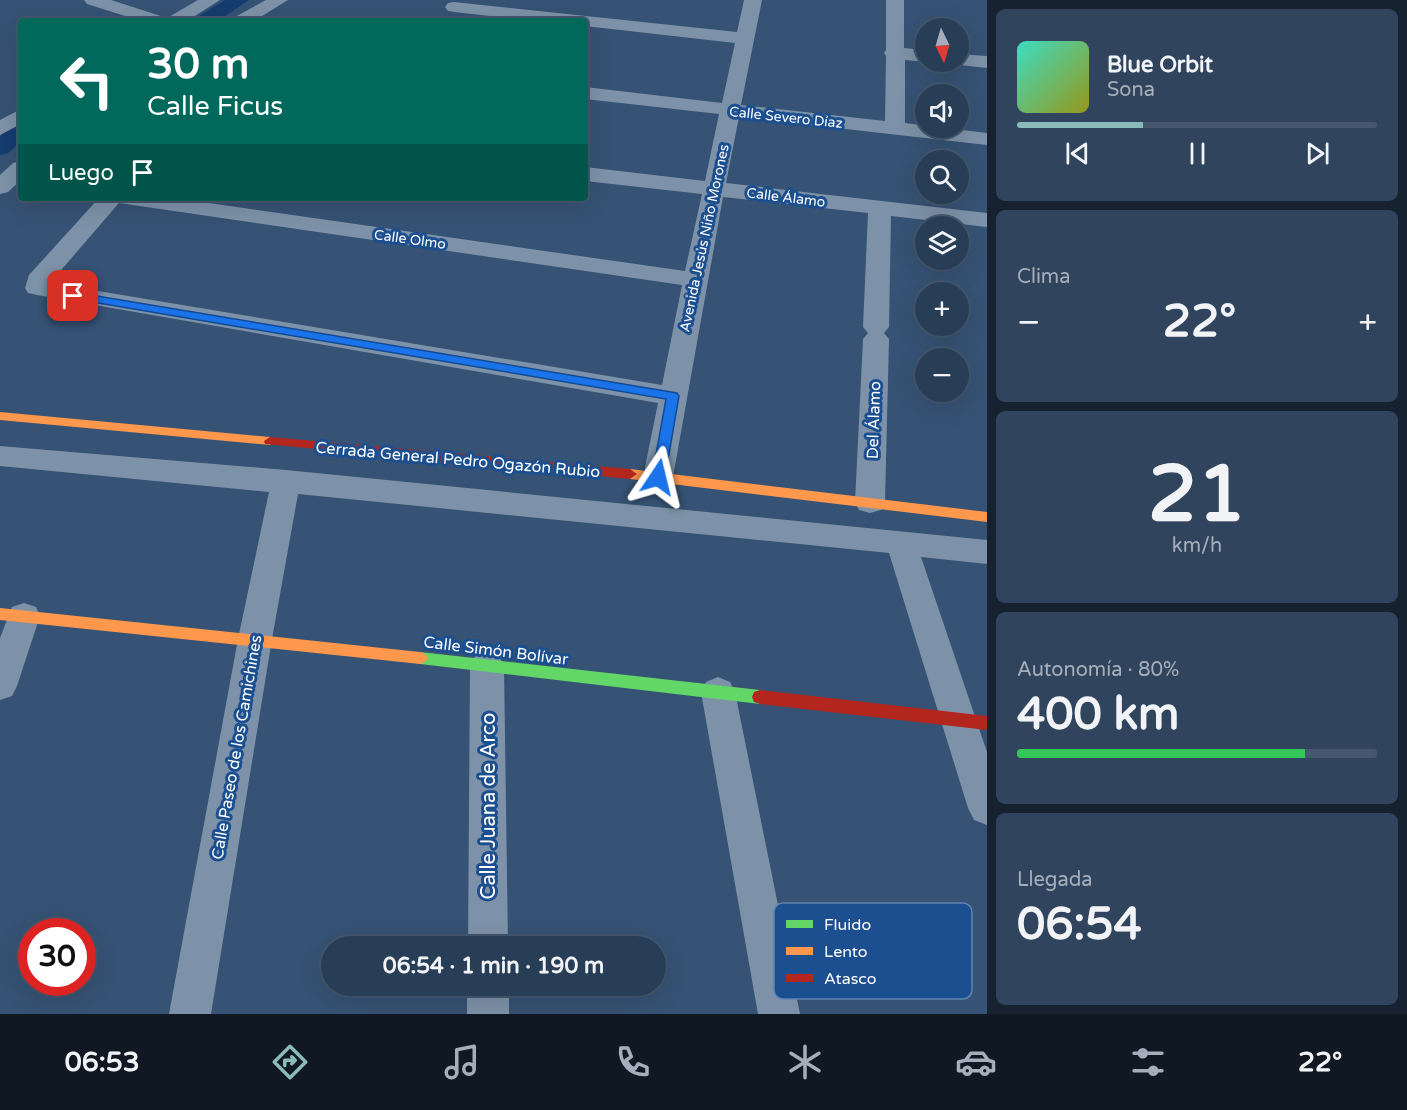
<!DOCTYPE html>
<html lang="es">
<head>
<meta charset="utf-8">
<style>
	body { margin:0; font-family:"Varela Round",sans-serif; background:#30455d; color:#f1f3f6; height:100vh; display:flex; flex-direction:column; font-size:22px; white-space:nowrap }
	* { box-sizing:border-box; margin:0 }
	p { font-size:20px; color:#a5aeba }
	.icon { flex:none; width:33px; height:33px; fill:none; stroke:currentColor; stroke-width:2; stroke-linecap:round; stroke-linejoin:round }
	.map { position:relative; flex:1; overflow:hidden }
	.side { display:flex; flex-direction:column; gap:9px; padding:9px; background:#162230; width:420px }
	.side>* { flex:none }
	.hud { position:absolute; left:18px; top:18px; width:570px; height:183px; border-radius:6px; box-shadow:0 6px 24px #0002,0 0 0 2px #44576d; background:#00695c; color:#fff; overflow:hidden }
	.needle { width:39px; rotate:175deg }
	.controls { position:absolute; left:915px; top:18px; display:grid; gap:12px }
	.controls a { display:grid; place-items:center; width:54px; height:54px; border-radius:50%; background:#283e57; box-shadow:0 6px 24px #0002,0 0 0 2px #44576d; font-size:30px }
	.speed { position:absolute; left:18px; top:918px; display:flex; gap:12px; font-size:30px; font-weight:700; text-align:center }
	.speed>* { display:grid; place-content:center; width:78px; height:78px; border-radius:50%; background:#283e57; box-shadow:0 6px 24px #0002,0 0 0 2px #44576d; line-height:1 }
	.speed .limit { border:9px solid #d22; background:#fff; color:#111 }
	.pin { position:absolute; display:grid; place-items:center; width:51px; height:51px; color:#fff; margin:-26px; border-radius:12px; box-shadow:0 3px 9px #0006 }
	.me { position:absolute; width:66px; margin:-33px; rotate:10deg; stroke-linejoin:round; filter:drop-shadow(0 0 4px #0008) }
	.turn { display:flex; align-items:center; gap:21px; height:126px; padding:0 30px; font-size:27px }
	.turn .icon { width:78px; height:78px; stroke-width:2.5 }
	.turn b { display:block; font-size:42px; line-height:51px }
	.then { display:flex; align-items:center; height:57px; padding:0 30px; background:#0003; gap:12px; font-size:22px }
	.big { font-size:45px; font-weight:700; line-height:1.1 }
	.side .tile { flex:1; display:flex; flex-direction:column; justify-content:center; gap:9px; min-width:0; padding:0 21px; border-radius:9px; background:#30455d }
	.side .dial { align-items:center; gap:0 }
	.dial b { font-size:78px; line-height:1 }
	.song { display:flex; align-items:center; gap:18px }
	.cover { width:72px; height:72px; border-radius:9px; background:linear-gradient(135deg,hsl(170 70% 55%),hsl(60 70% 35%)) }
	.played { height:6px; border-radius:3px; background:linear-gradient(90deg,#8bbbb9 35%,#44576d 35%) }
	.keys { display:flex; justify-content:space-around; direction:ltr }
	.heat { display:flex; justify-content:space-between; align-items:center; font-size:33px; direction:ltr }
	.charge { height:9px; border-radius:4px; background:linear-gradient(90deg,#34c759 80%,#44576d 0) }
	.trip { position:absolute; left:321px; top:936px; width:345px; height:60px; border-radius:30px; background:#283e57; box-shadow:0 6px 24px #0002,0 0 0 2px #44576d; font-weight:700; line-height:60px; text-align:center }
	.menu { display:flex; height:96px; justify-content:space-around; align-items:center; background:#101923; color:#a5aeba }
	.menu .icon { width:42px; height:42px }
	.menu .current { color:#8bbbb9 }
	.menu b { font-size:27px; color:#f1f3f6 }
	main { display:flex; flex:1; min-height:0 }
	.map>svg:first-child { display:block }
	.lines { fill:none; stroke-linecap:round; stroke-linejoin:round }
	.canal { fill:#153c6e; fill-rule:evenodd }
	.street { fill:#7d92a8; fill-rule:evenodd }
	.fast { fill:#63d668; fill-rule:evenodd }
	.slow { fill:#ff974d; fill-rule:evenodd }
	.jam { fill:#b3261e; fill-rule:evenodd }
	.route { fill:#1a73e8; stroke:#114b97; stroke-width:1.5 }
	.labels { text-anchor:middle; stroke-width:6; stroke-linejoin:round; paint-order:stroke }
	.far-street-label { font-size:14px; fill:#fff; stroke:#1b4f8f }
	.street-label { font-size:16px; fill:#fff; stroke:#1b4f8f }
	.near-street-label { font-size:20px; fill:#fff; stroke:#1b4f8f }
	.key { fill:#1b4f8f; stroke:#5f84b1; stroke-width:1.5 }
	.key-label { font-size:16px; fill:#fff }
</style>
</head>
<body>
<main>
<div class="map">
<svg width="987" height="1014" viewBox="0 0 987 1014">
	<rect width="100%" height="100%" fill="#365274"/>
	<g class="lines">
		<g class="canal">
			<polygon points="225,0 249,0 218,21 194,21 197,17"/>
			<polygon points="21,124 21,142 8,153 0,155 0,136 13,126"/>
		</g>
		<g class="street">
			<polygon points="84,0 111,0 167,18 198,0 220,0 187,21 141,21 87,4"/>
			<polygon points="266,0 288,0 254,21 232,21 235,17"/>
			<path d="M744,0H762L741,105L885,121L886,56L884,53L886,50V0H904V48L926,50L927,62L905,60V123L987,133V145L739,117L726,183L987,213V227L891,216L889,327L884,333L889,339L885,502L881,510L870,513L859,510L855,502L863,339L868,333L863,327L868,213L723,197L673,477L668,484L658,487L648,484L643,477L658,403L37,295L28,293L25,288L29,275L99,198H173L685,271L702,194L585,181V167L705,181L719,114L585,99V87L722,103L735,43L585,26V21H535L454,12L448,11L445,7L448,3L454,2L737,32ZM119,203L682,285L662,385L50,283Z"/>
			<polygon points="958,54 987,56 987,68 951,64 950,62 958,62"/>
			<polygon points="21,109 21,124 0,135 0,120"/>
			<polygon points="21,161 21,180 8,192 0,194 0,175 13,163"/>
			<polygon points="0,446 286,470 987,540 987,564 921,557 987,752 987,825 974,820 968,808 889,553 298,494 272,639 211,1014 169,1014 238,639 269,492 0,466"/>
			<polygon points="24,603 36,607 40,616 17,686 12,696 0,700 0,638 12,607"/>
			<polygon points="487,652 499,656 504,666 508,946 468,946 470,666 475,656"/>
			<polygon points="718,677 730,682 735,692 800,1014 758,1014 701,692 706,682"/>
			<rect x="467" y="986" width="42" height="28"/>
		</g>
		<polygon class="fast" points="420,652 760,690 766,692 768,697 766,702 760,704 420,664 415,662 412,658 415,654"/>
		<g class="slow">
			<polygon points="0,412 270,437 276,441 270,445 0,420"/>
			<polygon points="630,469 987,512 987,522 630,479 623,474"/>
			<polygon points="0,608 420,652 425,654 428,658 425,662 420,664 0,620"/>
		</g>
		<g class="jam">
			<polygon points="270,437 630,469 637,474 630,479 265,444 264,441"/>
			<polygon points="760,690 987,716 987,730 760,704 754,702 752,697 754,692"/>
		</g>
	</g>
	<polygon class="route" points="73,292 677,393 679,396 665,477 658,482 652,477 666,399 69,298 67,296"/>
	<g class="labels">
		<g class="far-street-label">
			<text transform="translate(786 117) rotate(6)" y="5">Calle Severo Díaz</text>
			<text transform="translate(786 197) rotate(7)" y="5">Calle Álamo</text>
			<text transform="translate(704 238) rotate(-78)" y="5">Avenida Jesús Niño Morones</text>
			<text transform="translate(410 239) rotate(8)" y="5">Calle Olmo</text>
		</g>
		<g class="street-label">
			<text transform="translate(873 420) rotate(-88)" y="6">Del Álamo</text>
			<text transform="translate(458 459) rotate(5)" y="6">Cerrada General Pedro Ogazón Rubio</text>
			<text transform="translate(496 650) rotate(7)" y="6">Calle Simón Bolívar</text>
			<text transform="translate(236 747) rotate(-80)" y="6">Calle Paseo de los Camichines</text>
		</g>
		<g class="near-street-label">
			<text transform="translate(488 806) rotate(-90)" y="7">Calle Juana de Arco</text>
		</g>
	</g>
	<rect x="774" y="903" width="198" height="96" rx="9" class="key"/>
	<rect x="786" y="920" width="27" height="8" fill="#63d668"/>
	<rect x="786" y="947" width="27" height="8" fill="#ff974d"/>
	<rect x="786" y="974" width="27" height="8" fill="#b3261e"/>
	<g class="key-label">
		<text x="824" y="930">Fluido</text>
		<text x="824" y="957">Lento</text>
		<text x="824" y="984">Atasco</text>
	</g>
</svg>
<div class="controls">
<a><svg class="needle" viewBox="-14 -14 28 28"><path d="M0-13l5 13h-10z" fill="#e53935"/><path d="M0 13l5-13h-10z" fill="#a5aeba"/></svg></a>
<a><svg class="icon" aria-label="sound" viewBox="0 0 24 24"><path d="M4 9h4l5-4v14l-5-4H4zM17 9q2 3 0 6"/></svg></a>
<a><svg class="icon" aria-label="search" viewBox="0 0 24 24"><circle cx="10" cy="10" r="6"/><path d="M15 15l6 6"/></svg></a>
<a><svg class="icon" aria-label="layers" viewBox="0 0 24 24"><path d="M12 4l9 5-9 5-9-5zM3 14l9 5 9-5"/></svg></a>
<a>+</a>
<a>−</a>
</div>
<div class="speed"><div class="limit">30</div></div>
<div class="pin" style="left:73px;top:296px;background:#d93025"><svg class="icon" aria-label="arrive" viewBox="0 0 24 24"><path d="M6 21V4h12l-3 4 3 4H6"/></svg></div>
<svg class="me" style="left:658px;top:477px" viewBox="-20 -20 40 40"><path d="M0-17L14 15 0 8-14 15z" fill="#1a73e8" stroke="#fff" stroke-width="4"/></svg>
<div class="trip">06:54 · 1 min · 190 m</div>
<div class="hud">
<div class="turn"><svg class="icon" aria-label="left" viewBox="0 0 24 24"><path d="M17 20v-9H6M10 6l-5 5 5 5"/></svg><div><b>30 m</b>Calle Ficus</div></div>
<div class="then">Luego<svg class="icon" aria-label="arrive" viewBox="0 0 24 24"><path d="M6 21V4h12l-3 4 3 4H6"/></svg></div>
</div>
</div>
<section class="side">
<div class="tile">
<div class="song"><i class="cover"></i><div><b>Blue Orbit</b><p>Sona</p></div></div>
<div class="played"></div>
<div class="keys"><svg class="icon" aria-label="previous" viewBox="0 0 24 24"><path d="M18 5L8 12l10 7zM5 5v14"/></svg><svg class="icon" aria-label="pause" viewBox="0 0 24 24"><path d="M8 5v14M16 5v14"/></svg><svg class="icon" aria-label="next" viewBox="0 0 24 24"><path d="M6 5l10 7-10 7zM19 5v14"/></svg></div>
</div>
<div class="tile"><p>Clima</p>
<div class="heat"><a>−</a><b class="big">22°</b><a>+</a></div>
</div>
<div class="tile dial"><b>21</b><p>km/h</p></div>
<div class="tile"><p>Autonomía · 80%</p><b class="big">400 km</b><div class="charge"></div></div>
<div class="tile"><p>Llegada</p><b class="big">06:54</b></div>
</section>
</main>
<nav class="menu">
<b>06:53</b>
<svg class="icon current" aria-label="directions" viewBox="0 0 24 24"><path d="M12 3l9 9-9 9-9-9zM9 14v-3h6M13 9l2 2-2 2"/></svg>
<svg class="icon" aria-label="music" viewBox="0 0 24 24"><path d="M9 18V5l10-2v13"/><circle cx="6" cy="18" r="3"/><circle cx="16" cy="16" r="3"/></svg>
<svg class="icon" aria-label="phone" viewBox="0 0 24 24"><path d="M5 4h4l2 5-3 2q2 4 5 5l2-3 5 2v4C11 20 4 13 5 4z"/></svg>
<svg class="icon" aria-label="climate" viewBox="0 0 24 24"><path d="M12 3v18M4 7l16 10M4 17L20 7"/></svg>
<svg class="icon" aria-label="car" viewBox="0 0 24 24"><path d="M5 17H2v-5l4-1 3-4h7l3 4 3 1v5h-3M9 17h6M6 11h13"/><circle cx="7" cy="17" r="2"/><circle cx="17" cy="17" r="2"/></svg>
<svg class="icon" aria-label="filters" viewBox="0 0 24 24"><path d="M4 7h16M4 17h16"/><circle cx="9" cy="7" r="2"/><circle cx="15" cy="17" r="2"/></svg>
<b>22°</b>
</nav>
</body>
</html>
